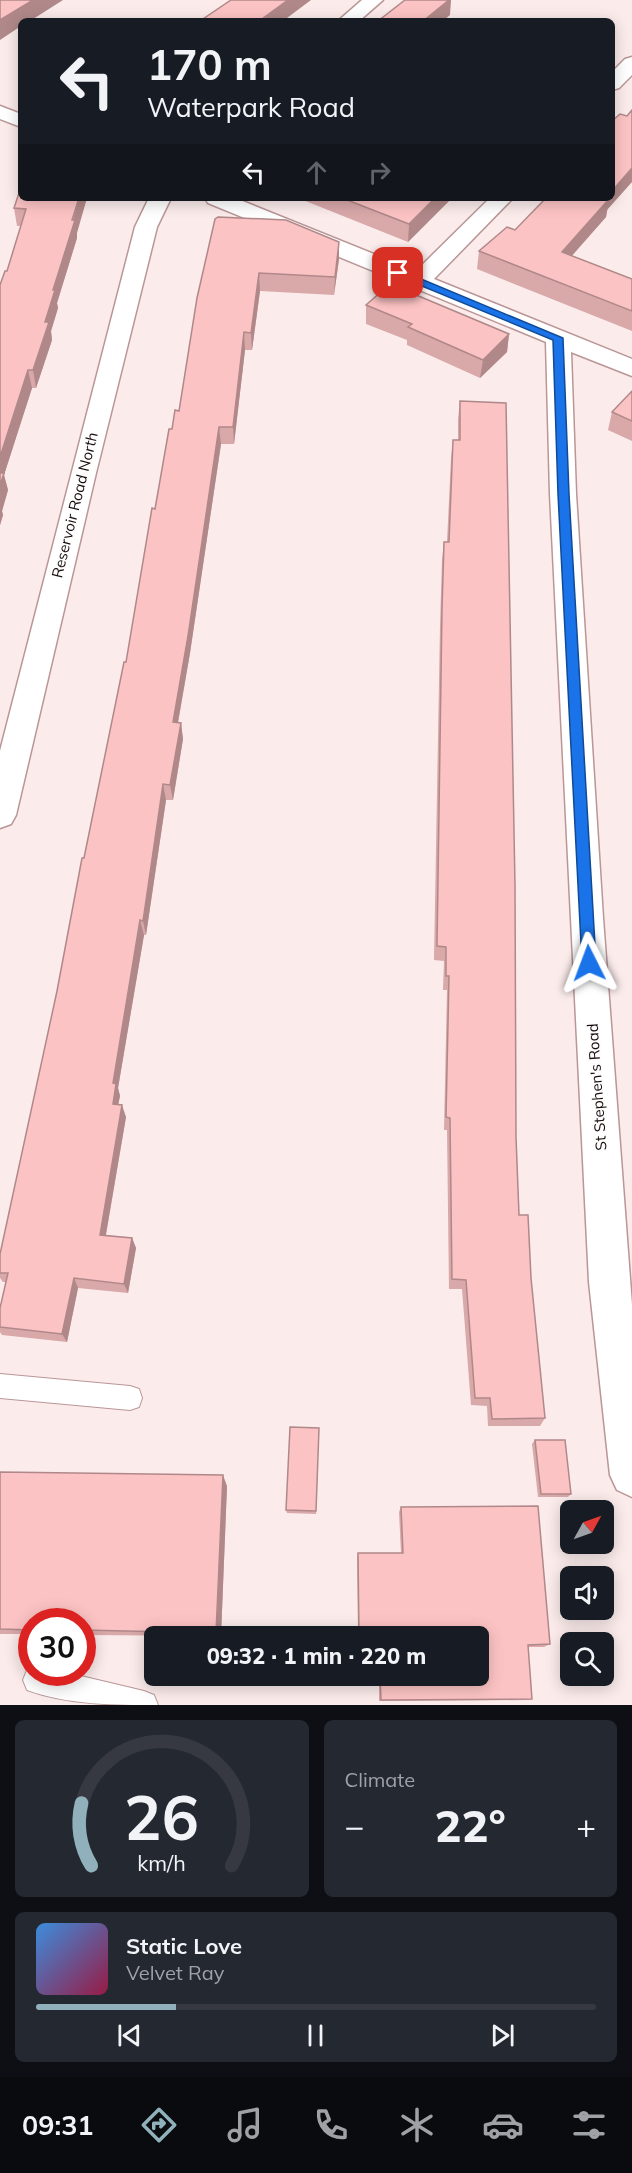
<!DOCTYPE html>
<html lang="en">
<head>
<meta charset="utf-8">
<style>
	body { margin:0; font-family:Mulish,sans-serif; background:#242831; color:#f1f3f6; height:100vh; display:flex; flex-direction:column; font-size:22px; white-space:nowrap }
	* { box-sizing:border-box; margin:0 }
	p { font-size:20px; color:#9ea1a6 }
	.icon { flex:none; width:33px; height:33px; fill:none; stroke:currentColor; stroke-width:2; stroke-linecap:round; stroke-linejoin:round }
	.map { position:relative; height:1705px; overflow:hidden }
	.sheet { display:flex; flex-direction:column; gap:15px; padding:15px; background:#0d0f14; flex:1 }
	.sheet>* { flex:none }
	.banner { position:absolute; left:18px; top:18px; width:597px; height:183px; border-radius:9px; box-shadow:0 3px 15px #0003; background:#171b24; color:#f1f3f6; overflow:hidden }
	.needle { width:39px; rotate:50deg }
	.tools { position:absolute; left:560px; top:1500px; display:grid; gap:12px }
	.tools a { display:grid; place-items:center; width:54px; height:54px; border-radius:9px; background:#171b24; box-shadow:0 3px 15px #0003; font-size:30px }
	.speed { position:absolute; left:18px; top:1608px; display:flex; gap:12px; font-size:30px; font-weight:700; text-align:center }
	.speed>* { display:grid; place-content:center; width:78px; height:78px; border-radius:50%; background:#171b24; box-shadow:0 3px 15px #0003; line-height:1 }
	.speed .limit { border:9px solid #d22; background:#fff; color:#111 }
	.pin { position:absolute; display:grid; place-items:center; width:51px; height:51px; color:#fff; margin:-26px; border-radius:12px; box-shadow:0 3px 9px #0006 }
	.me { position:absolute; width:66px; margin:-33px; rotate:357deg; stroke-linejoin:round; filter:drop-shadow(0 0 4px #0008) }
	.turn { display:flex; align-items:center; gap:21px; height:126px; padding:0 30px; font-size:27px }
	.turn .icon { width:78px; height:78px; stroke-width:2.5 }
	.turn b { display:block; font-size:42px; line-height:51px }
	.lanes { display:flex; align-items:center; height:57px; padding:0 30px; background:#0003; justify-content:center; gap:30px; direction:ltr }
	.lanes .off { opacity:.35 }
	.big { font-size:45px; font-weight:800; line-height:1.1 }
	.sheet .card { flex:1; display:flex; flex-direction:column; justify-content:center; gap:9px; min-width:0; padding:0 21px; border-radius:9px; background:#242831 }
	.sheet .dial { align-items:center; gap:0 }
	.dial svg { height:156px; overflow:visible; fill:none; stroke:#363941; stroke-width:7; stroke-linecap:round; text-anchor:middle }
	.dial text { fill:#f1f3f6; stroke:none }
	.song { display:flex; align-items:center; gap:18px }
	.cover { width:72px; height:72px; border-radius:9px; background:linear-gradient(135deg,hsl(210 70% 55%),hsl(340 70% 35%)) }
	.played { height:6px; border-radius:3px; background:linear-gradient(90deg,#90b1bb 25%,#363941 25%) }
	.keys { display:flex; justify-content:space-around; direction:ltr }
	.heat { display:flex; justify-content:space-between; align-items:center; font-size:33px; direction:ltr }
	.sheet .tiles { flex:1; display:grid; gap:15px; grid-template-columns:1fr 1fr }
	.card:last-child { grid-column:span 2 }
	.trip { position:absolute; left:144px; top:1626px; width:345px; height:60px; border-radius:9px; background:#171b24; box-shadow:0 3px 15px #0003; font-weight:800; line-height:60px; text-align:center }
	.tabs { display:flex; height:96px; justify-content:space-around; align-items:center; background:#090b0e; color:#9ea1a6 }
	.tabs .icon { width:42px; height:42px }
	.tabs .current { color:#90b1bb }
	.tabs b { font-size:27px; color:#f1f3f6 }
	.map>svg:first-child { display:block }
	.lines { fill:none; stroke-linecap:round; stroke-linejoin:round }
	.lane-casing { stroke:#ba9696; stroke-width:2 }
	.street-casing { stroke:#ba9696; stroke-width:3 }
	.lane { fill:#fff; fill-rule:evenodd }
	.street { fill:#fff; fill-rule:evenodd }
	.wall { fill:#d9a8a9 }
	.shaded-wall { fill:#b08889 }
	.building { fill:#fcc3c4; stroke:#b08889; stroke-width:1.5 }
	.route { fill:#1a73e8; stroke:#114b97; stroke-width:1.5 }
	.labels { text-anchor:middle; stroke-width:4.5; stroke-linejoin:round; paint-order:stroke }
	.street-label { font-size:15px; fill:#180c0c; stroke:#fdfdfd }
</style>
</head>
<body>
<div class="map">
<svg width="632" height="1705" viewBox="0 0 632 1705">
	<rect width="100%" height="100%" fill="#fbebeb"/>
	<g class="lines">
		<g class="lane-casing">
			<g id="lane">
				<polygon points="0,1374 130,1386 139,1389 142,1398 139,1407 130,1410 0,1398"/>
				<path d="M32,1668V1672H64L144,1691L154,1695L158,1705C113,1705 69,1705 27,1690L23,1680L27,1670Z"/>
			</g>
		</g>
		<g class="street-casing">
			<g id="street">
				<polygon points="362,0 383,0 359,21 338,21"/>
				<polygon points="632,57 632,75 619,88 612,90 612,72 625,59"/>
				<polygon points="0,106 21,114 21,127 0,119"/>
				<polygon points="149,198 171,198 157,227 96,473 16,815 11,824 0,828 0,751 135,227"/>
				<polygon points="205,198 235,198 416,271 490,198 513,198 434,279 632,359 632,376 571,352 576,494 603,918 632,1305 632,1497 617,1490 610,1475 589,1282 550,494 546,342 208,203"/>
			</g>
		</g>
		<use href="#lane" class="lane"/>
		<use href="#street" class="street"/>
	</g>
	<g class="wall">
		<polygon points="627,116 606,217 572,256 632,279 632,331 477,269 479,251 515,230"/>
		<polygon points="21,187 77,233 77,238 57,303 58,308 51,331 52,340 36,388 32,388 4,475 8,490 2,511 3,515 0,525 7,271 21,226 17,226 14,208"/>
		<polygon points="298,198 452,198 408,242"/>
		<polygon points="215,219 339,259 334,295 260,291 252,350 245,350 234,444 221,444 190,653 178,723 181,723 183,739 173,800 166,800 146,935 144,935 118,1088 120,1096 118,1104 126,1117 106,1235 132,1238 136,1248 128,1293 78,1288 67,1342 2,1335 0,1332 0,1308 6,1282 3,1282 0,1278 0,1254 57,991 84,858 126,662 155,509 172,429 179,411"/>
		<polygon points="366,305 509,334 507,352 480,378 407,345 407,340 366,324"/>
		<polygon points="632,391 632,441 608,430 612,412"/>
		<polygon points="460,401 516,1137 519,1215 531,1278 545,1418 540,1426 488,1426 487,1406 471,1405 462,1289 449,1289 447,1130 444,1130 447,990 443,990 444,961 434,960 440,626 442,560 444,542 447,542 451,458 453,440 458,440 458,419"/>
		<polygon points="319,1428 316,1514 287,1513 286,1510"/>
		<polygon points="535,1440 571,1494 568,1497 538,1497 532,1444"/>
		<polygon points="0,1472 227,1486 221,1636 82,1635 82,1622 32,1622 32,1634 0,1634"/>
		<polygon points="401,1507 550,1644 544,1647 528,1647 532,1699 527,1700 379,1701 379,1676 478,1676 478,1636 358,1636 357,1558 358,1553 401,1553 399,1512"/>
	</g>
	<g class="shaded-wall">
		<polygon points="33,0 63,0 30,21 21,21 21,26 0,40 0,20"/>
		<polygon points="288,0 311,0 283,21 259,21"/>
		<polygon points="449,0 451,0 450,15 443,21 423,21"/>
		<polygon points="632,168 632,182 607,210 606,217 559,270 562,252 605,198 612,198 612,191"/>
		<polygon points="79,198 87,198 77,233 77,238 57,303 58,308 51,331 52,340 36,388 33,370 53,290"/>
		<polygon points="435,198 452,198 408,242 409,224"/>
		<polygon points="339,242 339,259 334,295 335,277"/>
		<polygon points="259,273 260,291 252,350 251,333"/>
		<polygon points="244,332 245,350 234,444 233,427"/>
		<polygon points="509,334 507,352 480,378 483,360"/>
		<polygon points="28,370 32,388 4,475 8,490 2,511 3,515 0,525 0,457"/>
		<polygon points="219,427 221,444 190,653 175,739 173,722"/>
		<polygon points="181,723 183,739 173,800 170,785"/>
		<polygon points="163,784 166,800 146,935 143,921"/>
		<polygon points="140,920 144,935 118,1088 120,1096 116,1116 113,1104 113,1083"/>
		<polygon points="122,1105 126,1117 104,1245 100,1235"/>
		<polygon points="132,1238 136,1248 128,1293 124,1284"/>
		<polygon points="74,1278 78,1288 67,1342 62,1334"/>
		<polygon points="223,1475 227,1486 221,1636 220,1636 216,1633"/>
	</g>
	<g class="building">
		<polygon points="0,0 33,0 0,20"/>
		<polygon points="231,0 288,0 259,21 200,21"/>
		<polygon points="405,0 449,0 423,21 378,21"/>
		<polygon points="632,110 632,168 612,191 612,121 620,114 627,116"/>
		<polygon points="21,187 21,198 79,198 72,220 75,220 53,290 55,290 45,322 49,322 33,370 28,370 0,457 0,285 5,271 7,271 26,209 14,208"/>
		<polygon points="342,198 435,198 409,224"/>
		<polygon points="546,198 605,198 609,199 562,252 632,279 632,311 479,251 507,227 515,230"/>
		<polygon points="218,217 286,220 339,242 335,277 259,273 251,333 244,332 233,427 219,427 188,636 173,722 181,723 170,785 163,784 143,921 140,920 113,1083 116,1084 113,1104 122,1105 100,1235 132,1238 124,1284 74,1278 62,1334 0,1327 0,1308 8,1273 0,1273 0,1254 57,991 82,858 84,858 124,662 126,662 152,508 155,509 169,429 172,429 175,410 179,411 197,298 215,219"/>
		<polygon points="390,284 509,334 483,360 408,327 412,324 366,305"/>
		<polygon points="632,391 632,421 612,412"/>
		<polygon points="460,401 506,403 515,885 516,1137 519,1215 528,1215 531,1278 545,1418 492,1419 490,1398 475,1398 466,1280 452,1279 450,1118 446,1117 449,976 446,976 446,947 437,946 442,609 444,542 449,542 453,440 460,440"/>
		<polygon points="0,473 4,473 0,485"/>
		<polygon points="290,1427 319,1428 316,1511 286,1510"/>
		<polygon points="535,1440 565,1440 571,1494 541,1494"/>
		<polygon points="0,1472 223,1475 216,1633 82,1630 82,1622 32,1622 32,1630 0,1629"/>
		<polygon points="538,1506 550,1644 528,1645 532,1699 381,1700 380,1676 478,1676 478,1636 359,1636 358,1553 403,1553 401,1507"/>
	</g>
	<polygon class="route" points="395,271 402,271 563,338 569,494 596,963 594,968 589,970 584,968 582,963 558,494 553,340 395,275"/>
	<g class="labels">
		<g class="street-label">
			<text transform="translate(75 505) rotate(-76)" y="5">Reservoir Road North</text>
			<text transform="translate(597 1087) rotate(-94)" y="5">St Stephen's Road</text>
		</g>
	</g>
</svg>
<div class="tools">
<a><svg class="needle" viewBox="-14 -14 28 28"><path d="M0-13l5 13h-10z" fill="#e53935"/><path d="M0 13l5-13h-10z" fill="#9ea1a6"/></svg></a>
<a><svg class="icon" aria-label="sound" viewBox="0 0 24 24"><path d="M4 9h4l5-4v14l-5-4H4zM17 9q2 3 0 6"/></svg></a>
<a><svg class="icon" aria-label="search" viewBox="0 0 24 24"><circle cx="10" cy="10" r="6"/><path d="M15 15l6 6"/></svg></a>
</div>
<div class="speed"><div class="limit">30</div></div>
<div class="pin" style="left:398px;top:273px;background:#d93025"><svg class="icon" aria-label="arrive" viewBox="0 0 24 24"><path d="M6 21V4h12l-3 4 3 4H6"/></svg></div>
<svg class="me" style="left:589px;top:963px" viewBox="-20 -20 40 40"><path d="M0-17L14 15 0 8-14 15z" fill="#1a73e8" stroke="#fff" stroke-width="4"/></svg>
<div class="trip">09:32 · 1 min · 220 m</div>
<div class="banner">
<div class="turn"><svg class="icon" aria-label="left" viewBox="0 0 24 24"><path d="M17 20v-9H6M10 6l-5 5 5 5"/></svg><div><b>170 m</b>Waterpark Road</div></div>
<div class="lanes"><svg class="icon" aria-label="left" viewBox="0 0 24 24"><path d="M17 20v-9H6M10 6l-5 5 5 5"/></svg><svg class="icon off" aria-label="ahead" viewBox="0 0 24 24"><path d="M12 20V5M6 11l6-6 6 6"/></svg><svg class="icon off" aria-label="right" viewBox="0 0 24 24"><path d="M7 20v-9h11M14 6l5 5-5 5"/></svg></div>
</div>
</div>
<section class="sheet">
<div class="tiles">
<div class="card dial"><svg viewBox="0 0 100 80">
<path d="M14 69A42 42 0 1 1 86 69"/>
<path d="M14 69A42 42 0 0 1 9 37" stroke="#90b1bb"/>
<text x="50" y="56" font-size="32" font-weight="700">26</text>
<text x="50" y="72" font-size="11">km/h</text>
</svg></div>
<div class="card"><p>Climate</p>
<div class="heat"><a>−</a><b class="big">22°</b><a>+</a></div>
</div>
<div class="card">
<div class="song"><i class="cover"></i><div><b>Static Love</b><p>Velvet Ray</p></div></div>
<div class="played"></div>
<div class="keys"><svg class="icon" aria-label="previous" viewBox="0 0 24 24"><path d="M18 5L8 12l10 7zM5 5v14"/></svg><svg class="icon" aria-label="pause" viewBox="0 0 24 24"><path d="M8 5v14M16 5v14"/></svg><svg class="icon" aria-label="next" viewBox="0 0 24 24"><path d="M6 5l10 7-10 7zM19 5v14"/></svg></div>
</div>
</div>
</section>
<nav class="tabs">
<b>09:31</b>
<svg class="icon current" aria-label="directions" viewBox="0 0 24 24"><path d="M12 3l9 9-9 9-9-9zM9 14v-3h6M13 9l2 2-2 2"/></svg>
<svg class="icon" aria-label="music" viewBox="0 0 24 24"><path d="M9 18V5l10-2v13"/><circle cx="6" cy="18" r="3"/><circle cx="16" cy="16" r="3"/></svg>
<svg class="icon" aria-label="phone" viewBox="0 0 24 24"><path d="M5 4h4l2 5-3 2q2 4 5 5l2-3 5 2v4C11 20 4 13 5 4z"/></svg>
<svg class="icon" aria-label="climate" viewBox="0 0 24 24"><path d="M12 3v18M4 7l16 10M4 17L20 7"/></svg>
<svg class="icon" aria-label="car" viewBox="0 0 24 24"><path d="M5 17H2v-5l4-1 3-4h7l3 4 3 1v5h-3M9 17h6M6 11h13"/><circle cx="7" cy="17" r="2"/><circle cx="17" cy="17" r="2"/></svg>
<svg class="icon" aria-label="filters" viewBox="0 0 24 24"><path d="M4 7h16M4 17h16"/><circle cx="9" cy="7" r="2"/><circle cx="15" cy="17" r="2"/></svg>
</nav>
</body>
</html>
